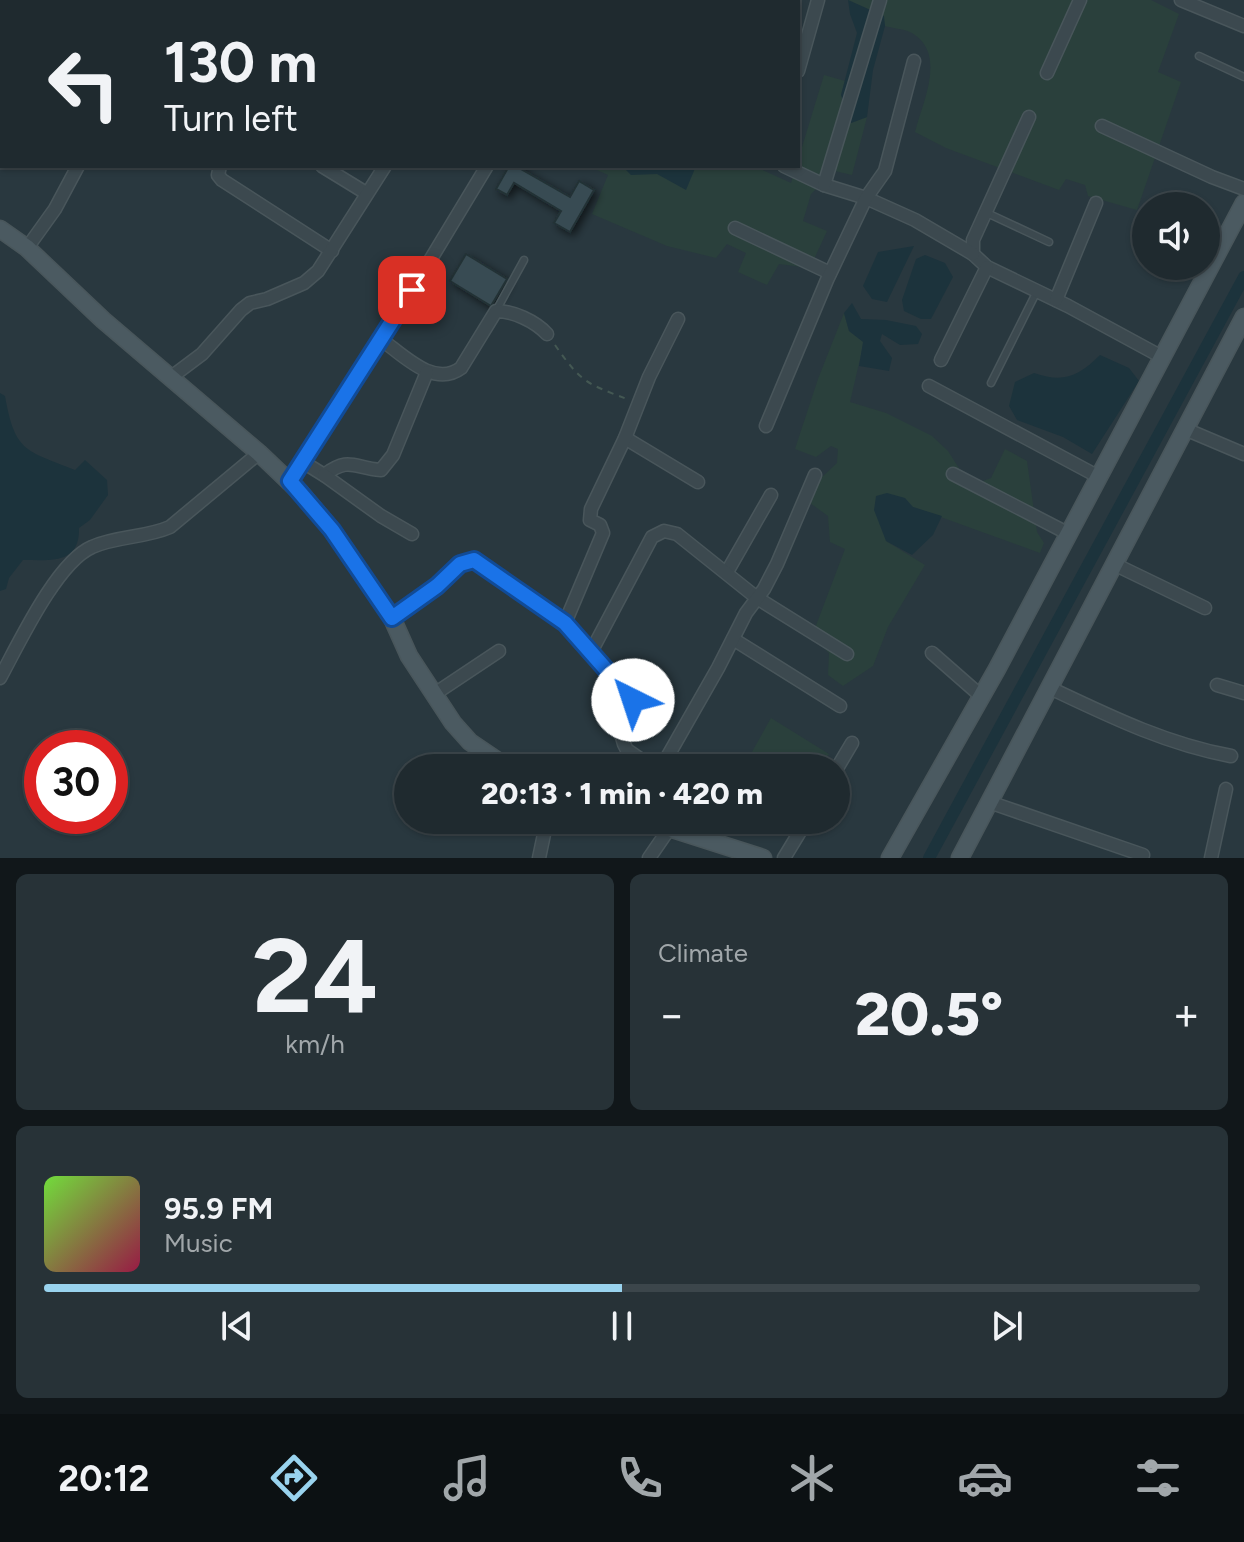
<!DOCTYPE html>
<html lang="en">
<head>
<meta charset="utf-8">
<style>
	body { margin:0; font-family:Figtree,sans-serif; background:#273237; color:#f1f3f6; height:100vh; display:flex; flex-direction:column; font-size:30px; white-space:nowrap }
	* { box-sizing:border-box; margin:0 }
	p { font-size:26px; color:#a1a7aa }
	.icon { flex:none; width:44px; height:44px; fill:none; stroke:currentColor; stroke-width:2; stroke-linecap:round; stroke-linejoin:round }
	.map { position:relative; height:858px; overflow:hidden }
	.drawer { display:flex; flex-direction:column; gap:16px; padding:16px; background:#11171a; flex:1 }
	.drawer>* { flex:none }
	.guide { position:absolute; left:0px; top:0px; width:800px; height:168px; box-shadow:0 2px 6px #0004,0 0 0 2px #3c464b; background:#1f2a2f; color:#f1f3f6; overflow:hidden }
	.buttons { position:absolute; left:1132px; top:192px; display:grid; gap:16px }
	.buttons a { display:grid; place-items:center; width:88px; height:88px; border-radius:50%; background:#1f2a2f; box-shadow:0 2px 6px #0004,0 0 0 2px #3c464b; font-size:40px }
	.speed { position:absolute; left:24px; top:730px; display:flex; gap:16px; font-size:40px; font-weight:700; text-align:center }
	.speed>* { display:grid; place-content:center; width:104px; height:104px; border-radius:50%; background:#1f2a2f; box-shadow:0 2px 6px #0004,0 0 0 2px #3c464b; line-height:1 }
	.speed .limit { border:12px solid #d22; background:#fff; color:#111 }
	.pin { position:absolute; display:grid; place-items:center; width:68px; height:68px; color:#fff; margin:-34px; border-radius:16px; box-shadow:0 4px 12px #0006 }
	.me { position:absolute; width:88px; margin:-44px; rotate:319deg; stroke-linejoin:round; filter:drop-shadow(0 0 6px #0008) }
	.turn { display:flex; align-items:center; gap:28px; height:168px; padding:0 32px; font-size:36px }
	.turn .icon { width:104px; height:104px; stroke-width:2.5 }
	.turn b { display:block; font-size:56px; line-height:68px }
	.big { font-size:60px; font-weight:800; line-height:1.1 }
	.drawer .widget { flex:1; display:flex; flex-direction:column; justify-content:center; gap:12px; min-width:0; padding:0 28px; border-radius:12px; background:#273237 }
	.drawer .dial { align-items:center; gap:0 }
	.dial b { font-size:104px; line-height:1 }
	.song { display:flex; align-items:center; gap:24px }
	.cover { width:96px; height:96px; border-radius:12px; background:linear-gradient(135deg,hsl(100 70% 55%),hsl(340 70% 35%)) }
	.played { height:8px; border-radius:4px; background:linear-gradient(90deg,#99d3ee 50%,#3c464b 50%) }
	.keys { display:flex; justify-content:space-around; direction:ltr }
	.heat { display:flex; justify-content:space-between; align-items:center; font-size:44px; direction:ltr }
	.drawer .tiles { flex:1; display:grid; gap:16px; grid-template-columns:1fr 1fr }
	.widget:last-child { grid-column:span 2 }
	.trip { position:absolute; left:394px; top:754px; width:456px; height:80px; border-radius:40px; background:#1f2a2f; box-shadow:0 2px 6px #0004,0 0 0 2px #3c464b; font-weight:800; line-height:80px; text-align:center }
	.menu { display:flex; height:128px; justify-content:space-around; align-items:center; background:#0c1113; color:#a1a7aa }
	.menu .icon { width:56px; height:56px }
	.menu .selected { color:#99d3ee }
	.menu b { font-size:36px; color:#f1f3f6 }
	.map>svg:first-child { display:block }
	.green { fill:#2a403c }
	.water { fill:#1c333c }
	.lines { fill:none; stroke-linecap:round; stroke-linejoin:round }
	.canal { stroke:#1c333c; stroke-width:12 }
	.building { fill:#384b52; stroke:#233136; stroke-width:2; filter:url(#shadow) }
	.lane-casing { stroke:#49565b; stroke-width:9 }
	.street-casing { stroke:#49565b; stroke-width:15 }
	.secondary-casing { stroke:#49565b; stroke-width:19 }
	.path { stroke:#445853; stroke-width:2; stroke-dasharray:6 6; stroke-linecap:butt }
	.lane { stroke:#3c494f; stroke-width:6 }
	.street { stroke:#3c494f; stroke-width:12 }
	.secondary { stroke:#4b5a61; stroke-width:16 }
	.route-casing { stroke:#114b97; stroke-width:20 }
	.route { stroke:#1a73e8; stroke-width:14 }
</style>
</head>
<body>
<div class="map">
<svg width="1244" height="858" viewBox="0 0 1244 858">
	<defs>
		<filter id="shadow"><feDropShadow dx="3.5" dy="3.5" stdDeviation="4" flood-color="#0009"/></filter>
	</defs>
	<rect width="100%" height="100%" fill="#29383f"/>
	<g class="green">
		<path d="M848,0H1151L1179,14L1158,72L1181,82L1137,210L1088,196L1085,185L1066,179L1059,190L946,148L915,132C923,101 948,52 910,32C903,29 892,28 885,26L883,16Z"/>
		<polygon points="824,75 845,81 841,95 851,123 867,117 852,175 835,171 811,194 803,221 827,231 810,268 779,264 767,285 738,272 746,253 727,244 716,258 667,246 592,214 608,175 588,166 754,166 791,183"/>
		<polygon points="844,313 849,331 864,342 850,402 886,413 932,436 948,451 962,473 978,483 991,478 1005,449 1027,461 1037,532 1044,543 1040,553 913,507 886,541 925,565 888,627 873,666 843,686 828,675 829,653 812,636 845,549 830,542 828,516 810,503 820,479 837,463 838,449 831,446 816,457 795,449 818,379"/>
		<polygon points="771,718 829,754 821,768 743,768"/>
	</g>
	<g class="water">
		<polygon points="848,0 884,16 885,26 873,70 867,117 851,123 841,95 857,33 850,14"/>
		<polygon points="627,166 696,166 686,190 657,174 631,175 625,169"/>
		<polygon points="914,246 887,302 872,299 863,286 878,252"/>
		<polygon points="925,255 945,263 953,277 931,319 921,319 904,311 902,300 916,259"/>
		<polygon points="852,303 861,319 886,320 916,326 922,334 918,344 900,345 882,334 880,341 892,358 889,371 859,366 863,342 849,331 844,313"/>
		<path d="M1100,355L1129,368L1139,381L1092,454L1063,437L1017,420L1009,406L1015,382L1034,373C1063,383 1078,377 1100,355Z"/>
		<path d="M0,393L5,396C15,453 26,450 75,470L85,460L107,480L108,495L90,520L79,528C80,565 50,560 23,560L9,578L6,589L0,591Z"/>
		<polygon points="887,493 905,498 913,507 942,516 933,535 912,555 886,541 874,510 876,496"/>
	</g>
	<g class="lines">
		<polyline class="canal" points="929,858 1244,277"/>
	</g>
	<g class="building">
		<polygon points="509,166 522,166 521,169 570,197 579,181 594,190 570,232 554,223 561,211 514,183 507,195 496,189"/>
		<polygon points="466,254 507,279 491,306 450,281"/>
	</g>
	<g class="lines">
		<g class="lane-casing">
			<g id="lane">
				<polyline points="1199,56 1244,77"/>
				<polyline points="987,213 1049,242"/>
				<polyline points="497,309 524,260"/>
				<polyline points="991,383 1037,291"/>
			</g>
		</g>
		<g class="street-casing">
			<g id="street">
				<polyline points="66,0 68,2"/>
				<polyline points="151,0 154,2"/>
				<polyline points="261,0 263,2"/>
				<polyline points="428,0 432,2"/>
				<polyline points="1181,0 1244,26"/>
				<polyline points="616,2 617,0"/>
				<polyline points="689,2 690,0"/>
				<polyline points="719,2 720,0"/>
				<polyline points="768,2 769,0"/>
				<polyline points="798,71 818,0"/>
				<polyline points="1047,73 1080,0"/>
				<polyline points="1029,117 973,240 973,254 987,267 1068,306 1162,357"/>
				<polyline points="1102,126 1212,177 1244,189"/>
				<polyline points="220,166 218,175 222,180 332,251"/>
				<polyline points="322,166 366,193"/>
				<polyline points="784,166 824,185 866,198 915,220 973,254"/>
				<polyline points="824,185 880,0"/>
				<polyline points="735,228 830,273"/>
				<polyline points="27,248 55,209 78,166"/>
				<polyline points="1056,300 1096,203"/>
				<path d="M382,340C403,355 434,388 461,368L496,311C513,311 535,321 547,334"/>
				<polyline points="941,360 987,267"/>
				<polyline points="170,378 202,354 241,310 250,303 267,299 304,283 318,271 385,166"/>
				<polyline points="929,386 1099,477"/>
				<polyline points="766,426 827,280 866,198 885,171 914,61"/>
				<polyline points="1185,429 1244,454"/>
				<polyline points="625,438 698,482"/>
				<path d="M303,462L324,475C350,456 353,468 381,470L393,455L427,372"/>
				<polyline points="953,474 1069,534"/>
				<polyline points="324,475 381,516 412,534"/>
				<polyline points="290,481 382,340 487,166"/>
				<polyline points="1116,565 1205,608"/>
				<polyline points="727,572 771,495"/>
				<polyline points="392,618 437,586 460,564 474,560 565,623 591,652"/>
				<polyline points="565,623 603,533 600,525 590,520 591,509 625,438 649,377 678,319"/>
				<polyline points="733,639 840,706"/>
				<polyline points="932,653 981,696"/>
				<path d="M0,678C19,643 57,562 92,547C116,536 145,538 170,527L259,453"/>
				<polyline points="1217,685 1244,693"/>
				<path d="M1050,688C1109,716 1166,744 1231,756"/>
				<polyline points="433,695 499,651"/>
				<polyline points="653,768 627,750 624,744 622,737 633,700 630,690 610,674 591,652 652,537 664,531 677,534 757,598 847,654"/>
				<polyline points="661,768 718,668 746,613 764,589 777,564 815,475"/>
				<polyline points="836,770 852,743"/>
				<polyline points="989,802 1143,855"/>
				<polyline points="539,858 547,820"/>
				<polyline points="649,858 669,829"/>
				<polyline points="784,858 807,820"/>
				<polyline points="1211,858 1226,789"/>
			</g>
		</g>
		<g class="secondary-casing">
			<g id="secondary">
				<polyline points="0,229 27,248 103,320 259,453 301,493 332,530 392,618 409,656 453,723 470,742 508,768"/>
				<polyline points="644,820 763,858"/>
				<polyline points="890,858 997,669 1244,203"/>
				<polyline points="960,858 1244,317"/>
			</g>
		</g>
		<path class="path" d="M555,345C581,382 585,383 627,399"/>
		<use href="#lane" class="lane"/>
		<use href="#street" class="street"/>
		<use href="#secondary" class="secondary"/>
	</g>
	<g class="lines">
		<g class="route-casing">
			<polyline id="route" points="412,290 290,481 332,530 392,618 437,586 460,564 474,560 565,623 610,674 630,690 633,700"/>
		</g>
		<use href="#route" class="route"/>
	</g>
</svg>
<div class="buttons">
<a><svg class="icon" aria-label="sound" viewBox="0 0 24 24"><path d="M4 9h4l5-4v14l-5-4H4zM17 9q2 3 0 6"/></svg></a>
</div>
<div class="speed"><div class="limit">30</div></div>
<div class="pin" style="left:412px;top:290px;background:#d93025"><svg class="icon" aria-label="arrive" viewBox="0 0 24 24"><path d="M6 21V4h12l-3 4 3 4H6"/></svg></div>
<svg class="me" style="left:633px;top:700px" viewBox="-20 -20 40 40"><circle r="19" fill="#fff"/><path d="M0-13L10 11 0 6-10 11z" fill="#1a73e8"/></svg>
<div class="trip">20:13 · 1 min · 420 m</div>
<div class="guide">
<div class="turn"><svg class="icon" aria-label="left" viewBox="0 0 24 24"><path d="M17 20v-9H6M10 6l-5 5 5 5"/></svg><div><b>130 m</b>Turn left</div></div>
</div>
</div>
<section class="drawer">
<div class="tiles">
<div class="widget dial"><b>24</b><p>km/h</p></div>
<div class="widget"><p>Climate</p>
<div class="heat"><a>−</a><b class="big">20.5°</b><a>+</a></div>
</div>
<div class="widget">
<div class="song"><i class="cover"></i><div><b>95.9 FM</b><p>Music</p></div></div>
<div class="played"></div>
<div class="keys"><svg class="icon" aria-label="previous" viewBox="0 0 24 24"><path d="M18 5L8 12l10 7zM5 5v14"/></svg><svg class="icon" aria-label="pause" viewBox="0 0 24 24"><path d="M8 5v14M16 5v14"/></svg><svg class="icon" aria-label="next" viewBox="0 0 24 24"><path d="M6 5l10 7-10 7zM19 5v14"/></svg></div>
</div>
</div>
</section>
<nav class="menu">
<b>20:12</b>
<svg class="icon selected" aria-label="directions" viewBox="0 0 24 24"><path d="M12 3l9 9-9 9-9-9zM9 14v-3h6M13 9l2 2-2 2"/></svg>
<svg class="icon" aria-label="music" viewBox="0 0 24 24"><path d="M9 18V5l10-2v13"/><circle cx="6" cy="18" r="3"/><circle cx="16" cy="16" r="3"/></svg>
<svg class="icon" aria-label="phone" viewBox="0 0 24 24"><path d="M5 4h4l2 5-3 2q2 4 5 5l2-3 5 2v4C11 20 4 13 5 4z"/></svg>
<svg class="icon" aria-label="climate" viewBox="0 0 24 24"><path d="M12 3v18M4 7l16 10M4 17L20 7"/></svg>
<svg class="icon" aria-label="car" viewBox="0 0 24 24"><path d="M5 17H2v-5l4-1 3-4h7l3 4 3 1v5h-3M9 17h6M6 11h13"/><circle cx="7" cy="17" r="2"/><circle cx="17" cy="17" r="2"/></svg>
<svg class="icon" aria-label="filters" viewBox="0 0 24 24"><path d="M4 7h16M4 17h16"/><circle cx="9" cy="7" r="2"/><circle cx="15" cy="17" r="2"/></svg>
</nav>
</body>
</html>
